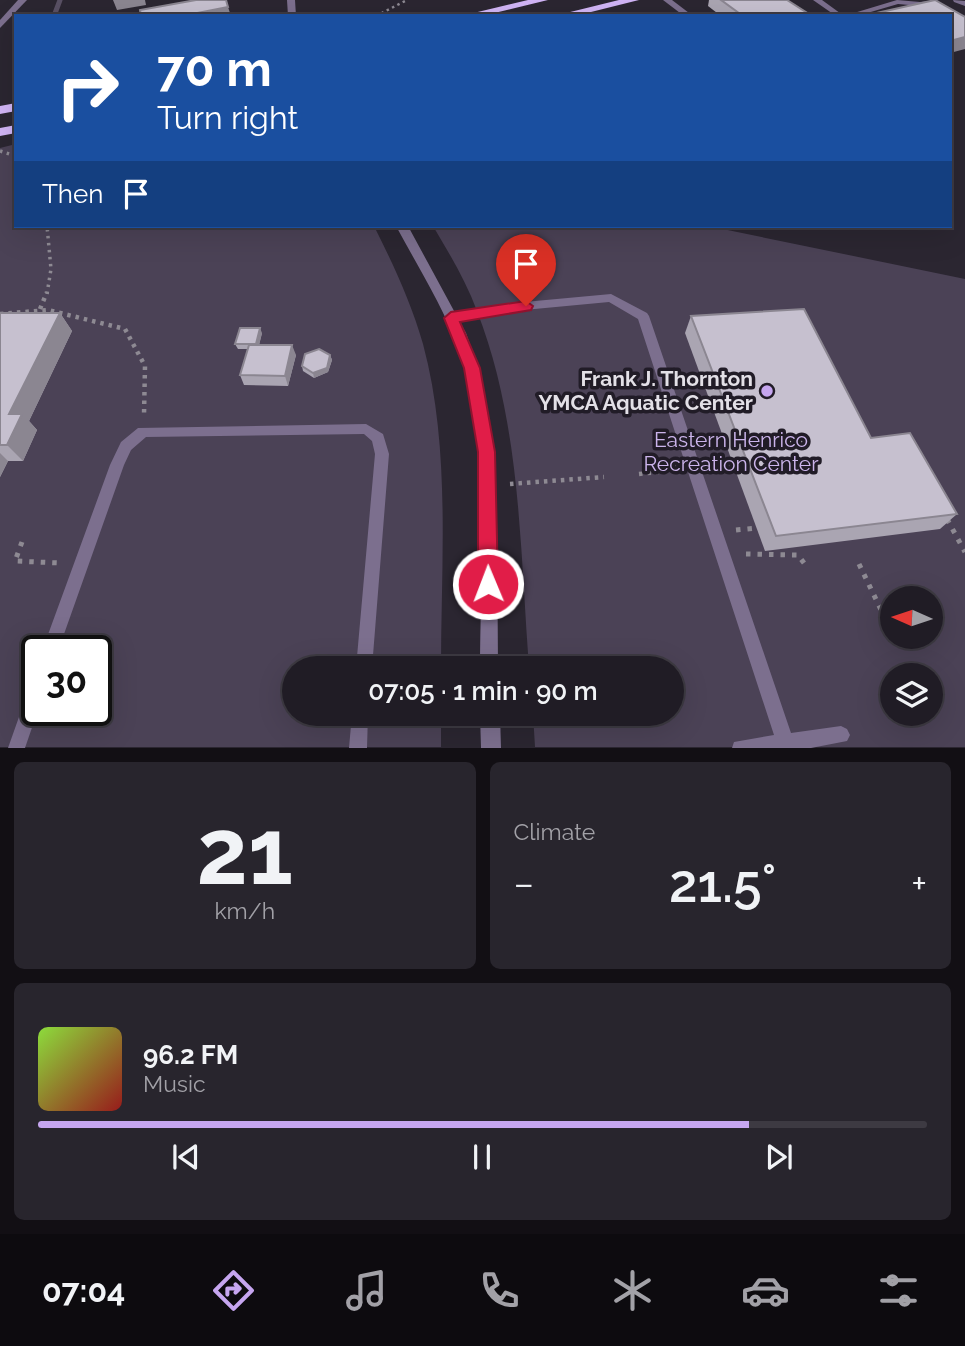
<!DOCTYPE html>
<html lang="en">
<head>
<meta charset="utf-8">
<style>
	body { margin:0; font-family:Raleway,sans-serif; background:#28252d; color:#f1f3f6; height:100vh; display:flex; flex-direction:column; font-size:26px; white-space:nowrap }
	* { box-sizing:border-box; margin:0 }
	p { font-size:23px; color:#a2a1a7 }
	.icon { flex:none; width:38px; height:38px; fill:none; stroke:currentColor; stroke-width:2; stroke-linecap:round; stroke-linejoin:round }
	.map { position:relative; height:748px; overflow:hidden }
	.side { display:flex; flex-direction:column; gap:14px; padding:14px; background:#120f14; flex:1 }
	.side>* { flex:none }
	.guide { position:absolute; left:14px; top:14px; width:938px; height:214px; border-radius:0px; box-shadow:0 7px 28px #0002,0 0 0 2px #3d3a42; background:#1a4fa0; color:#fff; overflow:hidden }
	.needle { width:46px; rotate:273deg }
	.tools { position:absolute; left:880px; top:586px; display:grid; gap:14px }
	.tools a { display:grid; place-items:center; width:63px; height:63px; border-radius:50%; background:#201c25; box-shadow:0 7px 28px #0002,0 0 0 2px #3d3a42; font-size:35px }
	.speed { position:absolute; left:21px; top:635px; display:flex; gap:14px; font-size:35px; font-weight:700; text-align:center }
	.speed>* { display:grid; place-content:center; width:91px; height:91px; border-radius:50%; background:#201c25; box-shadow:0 7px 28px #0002,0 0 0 2px #3d3a42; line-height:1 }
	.speed .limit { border:4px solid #111; border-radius:10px; background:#fff; color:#111 }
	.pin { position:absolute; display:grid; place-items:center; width:60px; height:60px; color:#fff; margin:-72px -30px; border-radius:50% 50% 50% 0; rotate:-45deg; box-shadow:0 0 7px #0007 }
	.pin .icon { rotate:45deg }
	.me { position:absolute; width:77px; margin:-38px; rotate:359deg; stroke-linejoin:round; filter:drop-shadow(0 0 5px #0008) }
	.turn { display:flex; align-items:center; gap:24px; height:147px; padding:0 28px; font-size:32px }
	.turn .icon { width:91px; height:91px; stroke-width:2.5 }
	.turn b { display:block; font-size:49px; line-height:60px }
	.then { display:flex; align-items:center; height:66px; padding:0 28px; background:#0003; gap:14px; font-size:26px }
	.big { font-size:52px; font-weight:600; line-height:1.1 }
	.side .widget { flex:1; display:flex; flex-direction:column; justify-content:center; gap:10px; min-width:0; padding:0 24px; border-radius:10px; background:#28252d }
	.side .dial { align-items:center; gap:0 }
	.dial b { font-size:91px; line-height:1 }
	.song { display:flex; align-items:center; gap:21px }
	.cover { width:84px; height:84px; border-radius:10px; background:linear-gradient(135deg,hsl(90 70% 55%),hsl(0 70% 35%)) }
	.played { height:7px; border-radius:4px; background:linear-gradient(90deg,#c6a6f0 80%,#3d3a42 80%) }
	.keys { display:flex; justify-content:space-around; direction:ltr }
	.heat { display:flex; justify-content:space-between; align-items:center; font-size:38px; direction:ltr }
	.side .tiles { flex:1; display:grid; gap:14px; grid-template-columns:1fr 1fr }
	.widget:last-child { grid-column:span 2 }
	.trip { position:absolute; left:282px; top:656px; width:402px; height:70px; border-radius:35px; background:#201c25; box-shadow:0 7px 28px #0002,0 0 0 2px #3d3a42; font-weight:600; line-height:70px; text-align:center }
	.tabs { display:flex; height:112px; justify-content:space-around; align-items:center; background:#0d0b0f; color:#a2a1a7 }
	.tabs .icon { width:49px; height:49px }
	.tabs .current { color:#c6a6f0 }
	.tabs b { font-size:32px; color:#f1f3f6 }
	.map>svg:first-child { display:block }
	.green { fill:#4b4256; fill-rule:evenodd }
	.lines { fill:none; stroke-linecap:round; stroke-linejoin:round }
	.stream { stroke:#595064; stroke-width:5 }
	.path-far3 { stroke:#8e8a93; stroke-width:2.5; stroke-dasharray:2.5 3.5; stroke-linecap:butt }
	.path-far2 { stroke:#8e8a93; stroke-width:3.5; stroke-dasharray:2.5 4.5; stroke-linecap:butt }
	.path-far1 { stroke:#8e8a93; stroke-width:4.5; stroke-dasharray:3.5 5; stroke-linecap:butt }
	.path { stroke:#8e8a93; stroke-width:5; stroke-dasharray:4.5 7; stroke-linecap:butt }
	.lane { fill:#7c6f8e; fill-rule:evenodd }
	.street { fill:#7c6f8e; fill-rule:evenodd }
	.primary { fill:#d1b5f6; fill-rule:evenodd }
	.wall { fill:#aaa5b2 }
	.shaded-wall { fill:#8b8691 }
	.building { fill:#c6c0cf; stroke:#8b8691; stroke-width:2 }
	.route { fill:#e11d48; stroke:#92132f; stroke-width:2 }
	.poi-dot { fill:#c6a6f0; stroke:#211c27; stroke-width:2.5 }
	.labels { text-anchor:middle; stroke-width:7; stroke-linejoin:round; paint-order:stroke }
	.poi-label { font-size:21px; font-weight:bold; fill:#e3e0e7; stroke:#211c27; text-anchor:end }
	.park-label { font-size:21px; fill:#cbb4eb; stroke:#211c27 }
</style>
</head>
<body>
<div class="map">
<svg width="965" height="748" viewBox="0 0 965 748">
	<rect width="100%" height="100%" fill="#2b2631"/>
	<g class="green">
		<path d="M16,144V226H374C393,264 411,302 423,344C451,448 441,562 441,668H294V714H441V747H0V148ZM37,651H96V710H37Z"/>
		<path d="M433,226H708L965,279V747H535L533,714H672V668H529C520,549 521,424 477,311C466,281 449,253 433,226ZM892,598H931V637H892ZM892,676H931V714H892Z"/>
	</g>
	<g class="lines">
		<polyline class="stream" points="54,16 60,0"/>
		<polyline class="path-far3" points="376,16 407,0"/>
		<g class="path-far2">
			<polyline points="0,151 16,156"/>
			<polyline points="47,294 51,269 47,226"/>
		</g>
		<g class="path-far1">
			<polyline points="40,309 47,292"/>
			<polyline points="0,314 48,310 125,329 145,366 144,415"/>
			<polyline points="639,474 676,470"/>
			<polyline points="510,484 604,477"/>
		</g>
		<g class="path">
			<polyline points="947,519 965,552"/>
			<polyline points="736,530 757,528"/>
			<polyline points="22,542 15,561 60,563"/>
			<polyline points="746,554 798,555 807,567"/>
			<polyline points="859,564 884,616"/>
		</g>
		<g class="lane">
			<polygon points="663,0 672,0 693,16 684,16"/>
			<polygon points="813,0 822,0 844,16 897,0 920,2 939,0 920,6 898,4 857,16 836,16"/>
			<polygon points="953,0 965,1 965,6 954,2"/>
			<polygon points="611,294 647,313 649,316 791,733 841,726 847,729 850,735 847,741 811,748 732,748 734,742 774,735 638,319 609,302 502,312 451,322 445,318 451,314 502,304"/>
			<polygon points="366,424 383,434 389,454 372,668 356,668 375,454 372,441 364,434 146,437 131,450 124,465 58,651 42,651 110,465 121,442 138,428"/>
			<polygon points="37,681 38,710 25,748 8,748 31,683"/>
			<polygon points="352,714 368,714 367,748 349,748"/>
		</g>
		<g class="street">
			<polygon points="18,0 27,0 0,28 0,20"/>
			<polygon points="287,0 295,0 296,16 288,16"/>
			<path d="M396,226H408L466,333L479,370L487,407L492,444L497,519L498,668H480C480,569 492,444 459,350C443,306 418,267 396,226Z"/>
			<polygon points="480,714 500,714 501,748 481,748"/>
		</g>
		<g class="primary">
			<polygon points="528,0 548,0 482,16 461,16"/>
			<polygon points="619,0 639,0 575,16 554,16"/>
			<polygon points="16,103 16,111 0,114 0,106"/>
			<polygon points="16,125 16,133 0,136 0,128"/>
		</g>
	</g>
	<g class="wall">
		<polygon points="709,0 787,0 812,16 721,16 708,6"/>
		<polygon points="0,313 60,313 72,331 29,421 37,430 23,461 8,461 0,477"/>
		<polygon points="691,316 871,438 957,514 940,529 765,551 685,333"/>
		<polygon points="262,333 259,345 296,355 288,386 244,385 240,375 248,349 238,349 235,344"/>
		<polygon points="330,355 332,360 328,372 314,378 303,371 302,366"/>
	</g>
	<g class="shaded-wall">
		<polygon points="113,0 145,0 146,5 117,10"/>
		<polygon points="228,7 231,16 182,16"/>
		<polygon points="965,37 965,49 950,53 950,41"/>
		<polygon points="60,313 72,331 29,421 37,430 23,461 7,445 9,414"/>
		<polygon points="260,328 262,333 258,349 256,344"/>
		<polygon points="292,345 296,355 288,386 285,376"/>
		<polygon points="330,355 332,360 328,372 314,378 313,373"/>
		<polygon points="0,453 8,461 0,477"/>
	</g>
	<g class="building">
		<polygon points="196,0 226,0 228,7 182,16 141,16 140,10"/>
		<polygon points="721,0 787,0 812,16 743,16"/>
		<polygon points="935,0 965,17 965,37 950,41 950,16 875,16 872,14"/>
		<polygon points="804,309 871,438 910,433 957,514 776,536 691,316"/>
		<polygon points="0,313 60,313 9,414 22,414 7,445 0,445"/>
		<polygon points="240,328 260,328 256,344 235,344"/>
		<polygon points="249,345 292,345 285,376 240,375"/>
		<polygon points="319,349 330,355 327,368 313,373 302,366 305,354"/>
	</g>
	<polygon class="route" points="526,301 533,306 531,310 460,322 480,368 495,452 498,584 495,591 488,594 481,591 478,584 478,452 464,368 444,318 451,312"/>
	<circle class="poi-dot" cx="767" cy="391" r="7"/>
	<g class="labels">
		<g class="poi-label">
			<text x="753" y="386">Frank J. Thornton<tspan x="753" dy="24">YMCA Aquatic Center</tspan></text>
		</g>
		<g class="park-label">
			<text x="731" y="447">Eastern Henrico<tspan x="731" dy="24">Recreation Center</tspan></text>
		</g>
	</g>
</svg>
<div class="tools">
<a><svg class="needle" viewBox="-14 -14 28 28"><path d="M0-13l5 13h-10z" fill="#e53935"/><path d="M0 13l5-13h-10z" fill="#a2a1a7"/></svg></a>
<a><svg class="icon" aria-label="layers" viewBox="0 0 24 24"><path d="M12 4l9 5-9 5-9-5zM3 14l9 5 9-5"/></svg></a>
</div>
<div class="speed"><div class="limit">30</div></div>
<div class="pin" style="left:526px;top:306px;background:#d93025"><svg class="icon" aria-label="arrive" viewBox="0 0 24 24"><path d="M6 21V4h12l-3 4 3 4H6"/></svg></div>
<svg class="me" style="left:488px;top:584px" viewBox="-20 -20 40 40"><circle r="17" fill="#e11d48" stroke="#fff" stroke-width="3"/><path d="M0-11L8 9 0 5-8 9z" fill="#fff"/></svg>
<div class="trip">07:05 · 1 min · 90 m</div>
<div class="guide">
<div class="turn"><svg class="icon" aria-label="right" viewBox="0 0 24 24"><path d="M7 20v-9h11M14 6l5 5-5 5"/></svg><div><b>70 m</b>Turn right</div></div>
<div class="then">Then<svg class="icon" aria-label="arrive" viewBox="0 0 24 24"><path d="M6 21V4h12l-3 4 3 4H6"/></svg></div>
</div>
</div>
<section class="side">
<div class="tiles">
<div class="widget dial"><b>21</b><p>km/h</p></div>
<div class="widget"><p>Climate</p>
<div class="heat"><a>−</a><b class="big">21.5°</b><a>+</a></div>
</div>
<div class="widget">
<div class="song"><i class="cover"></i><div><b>96.2 FM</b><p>Music</p></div></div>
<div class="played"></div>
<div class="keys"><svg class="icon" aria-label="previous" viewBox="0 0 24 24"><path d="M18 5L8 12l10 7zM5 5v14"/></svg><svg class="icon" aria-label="pause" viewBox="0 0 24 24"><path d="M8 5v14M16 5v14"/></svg><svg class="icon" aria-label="next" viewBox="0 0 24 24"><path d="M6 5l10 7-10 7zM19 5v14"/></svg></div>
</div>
</div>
</section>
<nav class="tabs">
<b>07:04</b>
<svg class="icon current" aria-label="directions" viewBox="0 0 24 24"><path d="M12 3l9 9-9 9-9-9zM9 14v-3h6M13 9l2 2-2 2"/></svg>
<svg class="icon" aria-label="music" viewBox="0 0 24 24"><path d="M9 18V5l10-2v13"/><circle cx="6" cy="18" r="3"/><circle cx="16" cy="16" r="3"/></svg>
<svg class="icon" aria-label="phone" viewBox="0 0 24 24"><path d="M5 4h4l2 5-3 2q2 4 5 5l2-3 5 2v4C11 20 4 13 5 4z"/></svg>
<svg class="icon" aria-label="climate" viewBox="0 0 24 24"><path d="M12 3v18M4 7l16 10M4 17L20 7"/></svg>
<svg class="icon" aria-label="car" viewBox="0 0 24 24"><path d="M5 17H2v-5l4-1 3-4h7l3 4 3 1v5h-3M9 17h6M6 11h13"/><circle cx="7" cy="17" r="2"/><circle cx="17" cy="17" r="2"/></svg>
<svg class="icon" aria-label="filters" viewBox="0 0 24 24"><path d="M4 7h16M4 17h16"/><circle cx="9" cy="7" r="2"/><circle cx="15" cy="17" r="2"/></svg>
</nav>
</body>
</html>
